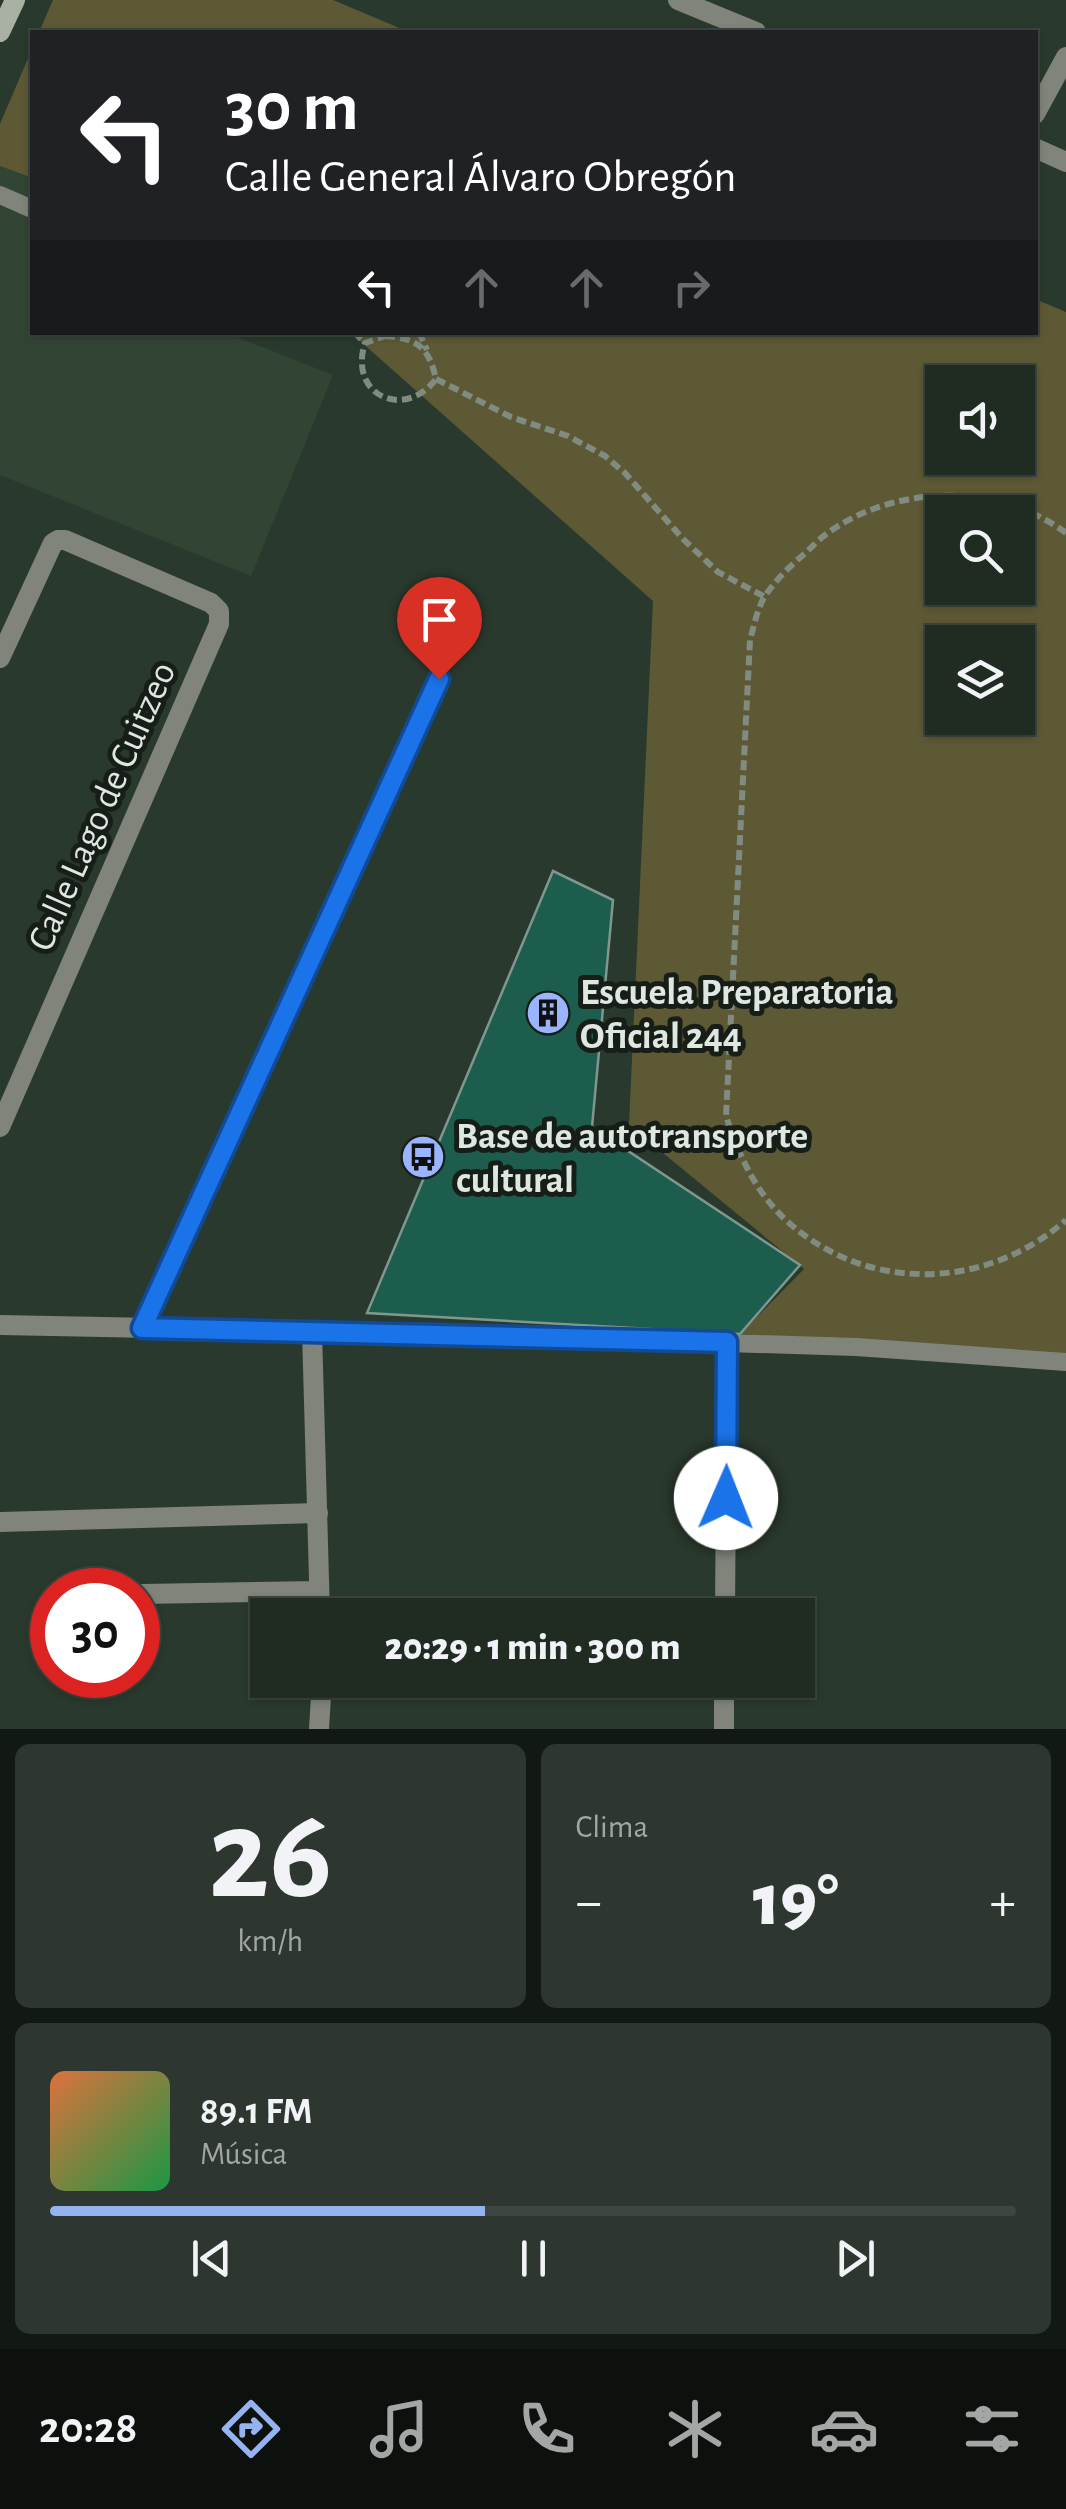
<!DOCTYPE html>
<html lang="es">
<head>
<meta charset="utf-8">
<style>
	body { margin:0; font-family:"Alegreya Sans",sans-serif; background:#2d372f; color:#f1f3f6; height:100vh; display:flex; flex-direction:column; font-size:38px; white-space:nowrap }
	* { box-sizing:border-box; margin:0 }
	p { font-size:32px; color:#a2a7a5 }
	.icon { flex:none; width:55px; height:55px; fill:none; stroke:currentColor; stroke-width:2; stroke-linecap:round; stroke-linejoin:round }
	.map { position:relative; height:1729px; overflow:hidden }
	.sheet { display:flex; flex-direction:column; gap:15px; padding:15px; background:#121813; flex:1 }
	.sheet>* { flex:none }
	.banner { position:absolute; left:30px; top:30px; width:1008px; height:305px; border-radius:0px; box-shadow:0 2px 8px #0004,0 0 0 2px #3d4740; background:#202124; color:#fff; overflow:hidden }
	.tools { position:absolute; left:925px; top:365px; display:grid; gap:20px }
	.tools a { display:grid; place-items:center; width:110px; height:110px; border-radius:0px; background:#202b22; box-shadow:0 2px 8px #0004,0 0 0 2px #3d4740; font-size:50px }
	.speed { position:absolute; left:30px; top:1568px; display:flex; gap:20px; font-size:50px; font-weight:700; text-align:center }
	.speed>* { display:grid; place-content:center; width:130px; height:130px; border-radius:50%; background:#202b22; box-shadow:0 2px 8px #0004,0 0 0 2px #3d4740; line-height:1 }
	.speed .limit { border:15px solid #d22; background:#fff; color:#111 }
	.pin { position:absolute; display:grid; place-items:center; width:85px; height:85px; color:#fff; margin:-102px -42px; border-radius:50% 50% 50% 0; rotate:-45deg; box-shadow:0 0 10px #0007 }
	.pin .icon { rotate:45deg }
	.me { position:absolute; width:110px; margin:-55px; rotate:1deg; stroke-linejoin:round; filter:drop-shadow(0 0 8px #0008) }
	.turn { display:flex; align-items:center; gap:35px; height:210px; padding:0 30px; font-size:45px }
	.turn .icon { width:130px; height:130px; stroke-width:2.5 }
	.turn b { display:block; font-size:70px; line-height:85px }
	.lanes { display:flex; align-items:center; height:95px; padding:0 30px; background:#0003; justify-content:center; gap:50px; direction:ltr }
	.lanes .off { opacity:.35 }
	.big { font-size:75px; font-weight:800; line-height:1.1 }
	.sheet .widget { flex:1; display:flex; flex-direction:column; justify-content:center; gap:15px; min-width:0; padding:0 35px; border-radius:15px; background:#2d372f }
	.sheet .dial { align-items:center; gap:0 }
	.dial b { font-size:130px; line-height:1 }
	.song { display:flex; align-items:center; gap:30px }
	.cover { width:120px; height:120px; border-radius:15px; background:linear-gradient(135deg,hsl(20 70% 55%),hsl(140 70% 35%)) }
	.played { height:10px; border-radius:5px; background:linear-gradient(90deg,#95b2f1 45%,#3d4740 45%) }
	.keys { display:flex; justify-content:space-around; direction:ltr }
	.heat { display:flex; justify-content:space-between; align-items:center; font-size:55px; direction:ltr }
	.sheet .tiles { flex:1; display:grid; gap:15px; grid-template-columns:1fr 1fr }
	.widget:last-child { grid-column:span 2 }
	.trip { position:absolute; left:250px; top:1598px; width:565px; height:100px; border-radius:0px; background:#202b22; box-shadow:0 2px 8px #0004,0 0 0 2px #3d4740; font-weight:800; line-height:100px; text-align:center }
	.tabs { display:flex; height:160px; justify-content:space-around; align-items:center; background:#0d110e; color:#a2a7a5 }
	.tabs .icon { width:70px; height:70px }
	.tabs .current { color:#95b2f1 }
	.tabs b { font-size:45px; color:#f1f3f6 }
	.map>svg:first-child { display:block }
	.built { fill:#324535 }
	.green { fill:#5d5935; fill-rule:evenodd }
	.building { fill:#1c5d4d; stroke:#7f978f; stroke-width:2.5 }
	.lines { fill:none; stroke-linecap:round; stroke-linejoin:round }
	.path { stroke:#808c82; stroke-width:6; stroke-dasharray:10 5; stroke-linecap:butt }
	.lane { stroke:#80847b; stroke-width:18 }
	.street { stroke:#80847b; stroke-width:20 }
	.secondary { stroke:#aab0a3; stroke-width:20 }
	.route-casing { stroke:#114b97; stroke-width:25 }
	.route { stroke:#1a73e8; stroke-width:18 }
	.labels { text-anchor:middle; stroke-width:10; stroke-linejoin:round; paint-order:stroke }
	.street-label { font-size:38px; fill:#dfe8e0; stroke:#171e18 }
	.poi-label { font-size:38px; font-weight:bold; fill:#dfe8e0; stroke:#171e18; text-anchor:start }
</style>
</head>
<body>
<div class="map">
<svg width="1066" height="1729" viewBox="0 0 1066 1729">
	<rect width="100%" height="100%" fill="#2a392d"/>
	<polygon class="built" points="0,166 32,179 32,332 227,333 333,375 251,576 0,475"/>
	<g class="green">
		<polygon points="53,0 333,0 409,32 39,32"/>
		<polygon points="32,49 32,178 0,166 0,124"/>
		<path d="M1035,299L1066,312V1357L740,1334L804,1269L629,1125L653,601L351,333L1035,332ZM942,382H1018V458H942ZM942,512H1018V588H942ZM942,642H1018V718H942Z"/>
	</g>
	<polygon class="building" points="553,871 613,900 592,1127 800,1265 740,1334 367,1313"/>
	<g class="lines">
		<g class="path">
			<polyline points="354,332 365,343"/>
			<polyline points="419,332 427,350"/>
			<path d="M385,336C418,338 429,348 436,379C404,421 348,395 365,343Z"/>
			<polyline points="436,379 511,417 568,436 605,456 625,473 683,539 718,572 765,597"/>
			<path d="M1066,533C998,482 893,484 825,535C817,541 810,549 802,556C789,567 775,581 765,596C757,609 754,626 750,640L726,1116C739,1155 755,1192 787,1221C867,1294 987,1290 1066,1220"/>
		</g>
		<g class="lane">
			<polyline points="0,195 32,209"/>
			<polyline points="727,1343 856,1347 1066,1362"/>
		</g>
		<g class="street">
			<polyline points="678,0 756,32"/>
			<polyline points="1035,114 1066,57"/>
			<polyline points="1035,148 1066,162"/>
			<polyline points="0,658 53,543 58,540 65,540 211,603 219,611 219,624 0,1127"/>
			<polyline points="0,1325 312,1331 727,1343 725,1615"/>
			<polyline points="143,1328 439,679"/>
			<polyline points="312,1331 320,1615"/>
			<polyline points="0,1522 318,1513"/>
			<polyline points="142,1594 319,1591"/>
			<polyline points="322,1688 724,1689"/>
			<polyline points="319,1729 322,1680"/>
			<polyline points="724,1729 724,1680"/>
		</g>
		<polyline class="secondary" points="0,32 15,0"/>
	</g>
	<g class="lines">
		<g class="route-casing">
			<polyline id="route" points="439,679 142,1328 727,1342 726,1498"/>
		</g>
		<use href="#route" class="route"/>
	</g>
	<defs>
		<g id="building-disc" transform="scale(2.25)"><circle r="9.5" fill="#9ab5fd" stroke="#171e18"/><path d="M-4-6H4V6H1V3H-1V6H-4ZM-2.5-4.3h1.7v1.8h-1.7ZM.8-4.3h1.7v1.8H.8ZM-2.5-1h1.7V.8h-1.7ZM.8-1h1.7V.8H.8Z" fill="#111"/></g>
		<g id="bus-disc" transform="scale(2.25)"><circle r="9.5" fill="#9ab5fd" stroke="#171e18"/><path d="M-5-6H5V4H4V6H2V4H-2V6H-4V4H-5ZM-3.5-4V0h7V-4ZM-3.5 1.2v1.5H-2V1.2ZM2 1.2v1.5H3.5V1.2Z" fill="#111"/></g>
	</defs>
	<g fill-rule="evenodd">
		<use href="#building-disc" x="548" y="1013"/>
		<use href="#bus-disc" x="423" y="1157"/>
	</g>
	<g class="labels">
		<g class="street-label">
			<text transform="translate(101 806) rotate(-66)" y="13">Calle Lago de Cuitzeo</text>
		</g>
		<g class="poi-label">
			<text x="580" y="1004">Escuela Preparatoria<tspan x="580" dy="44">Oficial 244</tspan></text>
			<text x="456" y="1148">Base de autotransporte<tspan x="456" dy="44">cultural</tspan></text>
		</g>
	</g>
</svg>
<div class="tools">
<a><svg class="icon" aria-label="sound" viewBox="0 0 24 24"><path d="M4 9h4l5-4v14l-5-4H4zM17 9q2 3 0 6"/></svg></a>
<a><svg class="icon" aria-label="search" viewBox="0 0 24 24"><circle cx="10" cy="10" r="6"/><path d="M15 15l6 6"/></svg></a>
<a><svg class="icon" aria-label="layers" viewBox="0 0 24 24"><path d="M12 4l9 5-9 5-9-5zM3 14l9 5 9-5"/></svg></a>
</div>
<div class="speed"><div class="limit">30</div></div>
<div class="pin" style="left:439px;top:679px;background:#d93025"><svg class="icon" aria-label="arrive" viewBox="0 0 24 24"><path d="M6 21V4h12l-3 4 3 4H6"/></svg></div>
<svg class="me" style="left:726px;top:1498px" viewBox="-20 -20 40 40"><circle r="19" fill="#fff"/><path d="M0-13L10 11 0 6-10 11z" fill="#1a73e8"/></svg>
<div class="trip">20:29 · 1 min · 300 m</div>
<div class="banner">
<div class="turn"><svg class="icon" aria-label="left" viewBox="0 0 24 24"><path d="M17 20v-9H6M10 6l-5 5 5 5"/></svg><div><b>30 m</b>Calle General Álvaro Obregón</div></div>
<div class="lanes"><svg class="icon" aria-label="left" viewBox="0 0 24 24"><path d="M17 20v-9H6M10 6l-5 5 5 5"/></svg><svg class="icon off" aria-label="ahead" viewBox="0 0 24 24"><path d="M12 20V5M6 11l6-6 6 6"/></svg><svg class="icon off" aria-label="ahead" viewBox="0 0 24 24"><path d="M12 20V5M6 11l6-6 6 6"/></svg><svg class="icon off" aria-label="right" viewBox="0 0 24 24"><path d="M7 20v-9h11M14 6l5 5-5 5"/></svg></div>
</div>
</div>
<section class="sheet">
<div class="tiles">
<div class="widget dial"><b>26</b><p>km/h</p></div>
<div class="widget"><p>Clima</p>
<div class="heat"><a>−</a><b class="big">19°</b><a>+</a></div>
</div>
<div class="widget">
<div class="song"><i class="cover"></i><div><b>89.1 FM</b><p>Música</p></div></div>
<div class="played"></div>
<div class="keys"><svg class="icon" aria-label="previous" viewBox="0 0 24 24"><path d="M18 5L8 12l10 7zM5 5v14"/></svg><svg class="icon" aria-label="pause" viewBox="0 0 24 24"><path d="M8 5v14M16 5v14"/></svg><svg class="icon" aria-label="next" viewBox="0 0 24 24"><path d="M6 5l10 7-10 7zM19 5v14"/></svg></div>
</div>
</div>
</section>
<nav class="tabs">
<b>20:28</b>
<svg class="icon current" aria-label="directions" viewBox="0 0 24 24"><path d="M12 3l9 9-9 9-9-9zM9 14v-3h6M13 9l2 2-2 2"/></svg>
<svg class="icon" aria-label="music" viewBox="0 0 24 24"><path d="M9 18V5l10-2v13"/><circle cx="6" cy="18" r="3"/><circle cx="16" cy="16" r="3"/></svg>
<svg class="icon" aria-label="phone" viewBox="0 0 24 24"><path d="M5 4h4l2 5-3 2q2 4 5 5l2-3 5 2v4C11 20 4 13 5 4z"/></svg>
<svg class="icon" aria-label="climate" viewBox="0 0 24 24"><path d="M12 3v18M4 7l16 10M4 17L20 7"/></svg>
<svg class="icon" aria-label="car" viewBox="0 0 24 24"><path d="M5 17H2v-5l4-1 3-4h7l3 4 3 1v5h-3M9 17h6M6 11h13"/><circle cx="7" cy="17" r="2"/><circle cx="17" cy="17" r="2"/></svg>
<svg class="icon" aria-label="filters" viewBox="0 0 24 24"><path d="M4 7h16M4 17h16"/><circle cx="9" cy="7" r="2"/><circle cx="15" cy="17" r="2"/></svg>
</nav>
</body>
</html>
